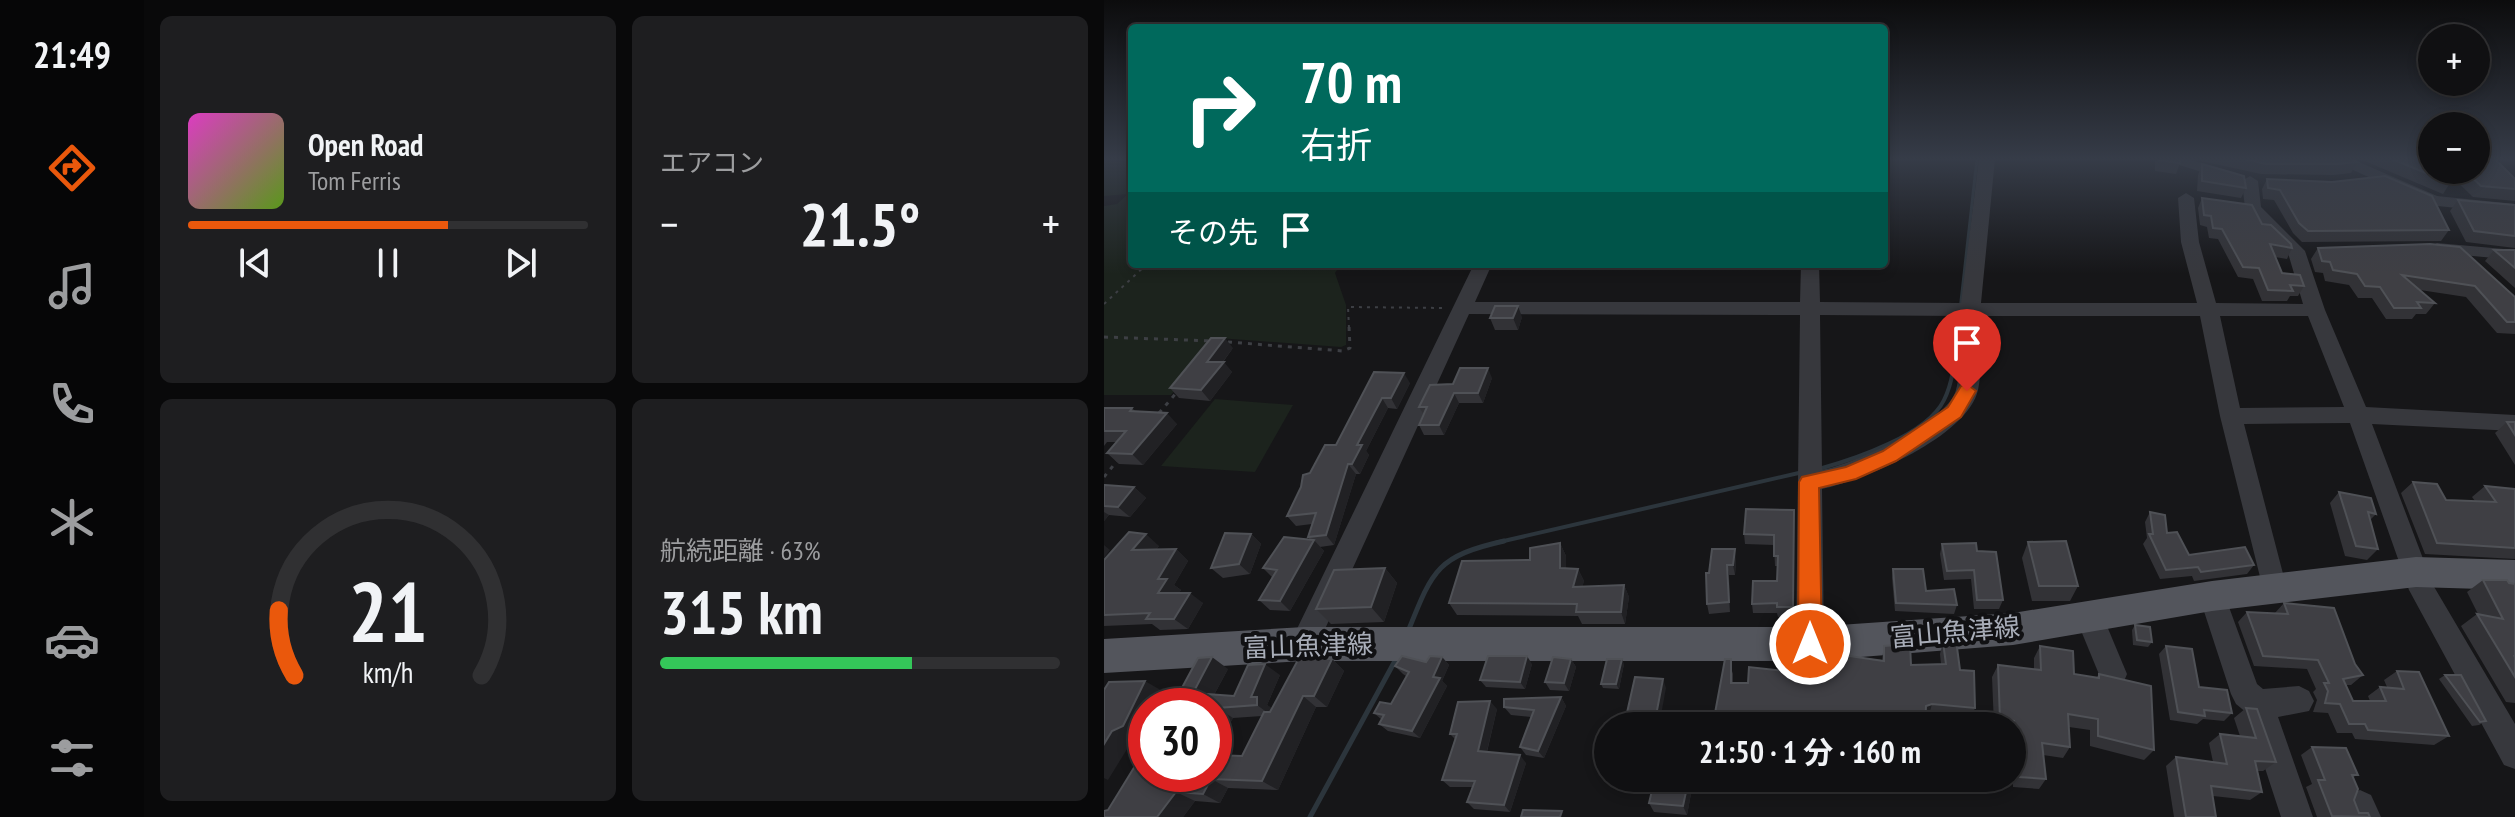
<!DOCTYPE html>
<html lang="ja">
<head>
<meta charset="utf-8">
<style>
	body { margin:0; font-family:"PT Sans Narrow","Noto Sans JP",sans-serif; background:#1e1e20; color:#f1f3f6; height:100vh; display:flex; flex-direction:column; font-size:30px; white-space:nowrap }
	* { box-sizing:border-box; margin:0 }
	p { font-size:26px; color:#9c9d9f }
	.icon { flex:none; width:44px; height:44px; fill:none; stroke:currentColor; stroke-width:2; stroke-linecap:round; stroke-linejoin:round }
	.map { position:relative; flex:1; overflow:hidden }
	.sheet { display:flex; flex-direction:column; gap:16px; padding:16px; background:#09090a; width:960px }
	.sheet>* { flex:none }
	.banner { position:absolute; left:24px; top:24px; width:760px; height:244px; border-radius:8px; box-shadow:0 4px 12px #0003,0 0 0 2px #303032; background:#00695c; color:#fff; overflow:hidden }
	.buttons { position:absolute; left:1314px; top:24px; display:grid; gap:16px }
	.buttons a { display:grid; place-items:center; width:72px; height:72px; border-radius:50%; background:#101012; box-shadow:0 4px 12px #0003,0 0 0 2px #303032; font-size:40px }
	.speed { position:absolute; left:24px; top:688px; display:flex; gap:16px; font-size:40px; font-weight:700; text-align:center }
	.speed>* { display:grid; place-content:center; width:104px; height:104px; border-radius:50%; background:#101012; box-shadow:0 4px 12px #0003,0 0 0 2px #303032; line-height:1 }
	.speed .limit { border:12px solid #d22; background:#fff; color:#111 }
	.pin { position:absolute; display:grid; place-items:center; width:68px; height:68px; color:#fff; margin:-82px -34px; border-radius:50% 50% 50% 0; rotate:-45deg; box-shadow:0 0 8px #0007 }
	.pin .icon { rotate:45deg }
	.me { position:absolute; width:88px; margin:-44px; rotate:0deg; stroke-linejoin:round; filter:drop-shadow(0 0 6px #0008) }
	.turn { display:flex; align-items:center; gap:28px; height:168px; padding:0 40px; font-size:36px }
	.turn .icon { width:104px; height:104px; stroke-width:2.5 }
	.turn b { display:block; font-size:56px; line-height:68px }
	.then { display:flex; align-items:center; height:76px; padding:0 40px; background:#0003; gap:16px; font-size:30px }
	.big { font-size:60px; font-weight:700; line-height:1.1 }
	.sheet .card { flex:1; display:flex; flex-direction:column; justify-content:center; gap:12px; min-width:0; padding:0 28px; border-radius:12px; background:#1e1e20 }
	.sheet .dial { align-items:center; gap:0 }
	.dial svg { height:208px; overflow:visible; fill:none; stroke:#303032; stroke-width:7; stroke-linecap:round; text-anchor:middle }
	.dial text { fill:#f1f3f6; stroke:none }
	.song { display:flex; align-items:center; gap:24px }
	.cover { width:96px; height:96px; border-radius:12px; background:linear-gradient(135deg,hsl(310 70% 55%),hsl(90 70% 35%)) }
	.played { height:8px; border-radius:4px; background:linear-gradient(90deg,#ea580c 65%,#303032 65%) }
	.keys { display:flex; justify-content:space-around; direction:ltr }
	.heat { display:flex; justify-content:space-between; align-items:center; font-size:44px; direction:ltr }
	.charge { height:12px; border-radius:6px; background:linear-gradient(90deg,#34c759 63%,#303032 0) }
	.sheet .tiles { flex:1; display:grid; gap:16px; grid-template-columns:repeat(2,1fr) }
	.trip { position:absolute; left:490px; top:712px; width:432px; height:80px; border-radius:40px; background:#101012; box-shadow:0 4px 12px #0003,0 0 0 2px #303032; font-weight:700; line-height:80px; text-align:center }
	main { display:flex; flex:1; min-height:0 }
	.tab-bar { display:flex; flex-direction:column; width:144px; justify-content:space-around; align-items:center; background:#060607; color:#9c9d9f }
	.tab-bar .icon { width:56px; height:56px }
	.tab-bar .active { color:#ea580c }
	.tab-bar b { font-size:36px; color:#f1f3f6 }
	.map>svg:first-child { display:block }
	.green { fill:#1c231d }
	.lines { fill:none; stroke-linecap:round; stroke-linejoin:round }
	.stream-far2 { stroke:#2c353c; stroke-width:3 }
	.stream-far1 { stroke:#2c353c; stroke-width:4 }
	.stream { stroke:#2c353c; stroke-width:5 }
	.path-far1 { stroke:#3d3f44; stroke-width:2; stroke-dasharray:3 5; stroke-linecap:butt }
	.path { stroke:#3d3f44; stroke-width:3; stroke-dasharray:4 6; stroke-linecap:butt }
	.minor { fill:#37383d; fill-rule:evenodd }
	.major { fill:#53555c; fill-rule:evenodd }
	.wall { fill:#323236 }
	.shaded-wall { fill:#212124 }
	.building { fill:#3f3f44; stroke:#4f5156; stroke-width:2 }
	.route { fill:#ea580c; stroke:#983908; stroke-width:2 }
	.labels { text-anchor:middle; stroke-width:8; stroke-linejoin:round; paint-order:stroke }
	.near-street-label { font-size:26px; fill:#a8adb8; stroke:#111113 }
</style>
</head>
<body>
<main>
<nav class="tab-bar">
<b>21:49</b>
<svg class="icon active" aria-label="directions" viewBox="0 0 24 24"><path d="M12 3l9 9-9 9-9-9zM9 14v-3h6M13 9l2 2-2 2"/></svg>
<svg class="icon" aria-label="music" viewBox="0 0 24 24"><path d="M9 18V5l10-2v13"/><circle cx="6" cy="18" r="3"/><circle cx="16" cy="16" r="3"/></svg>
<svg class="icon" aria-label="phone" viewBox="0 0 24 24"><path d="M5 4h4l2 5-3 2q2 4 5 5l2-3 5 2v4C11 20 4 13 5 4z"/></svg>
<svg class="icon" aria-label="climate" viewBox="0 0 24 24"><path d="M12 3v18M4 7l16 10M4 17L20 7"/></svg>
<svg class="icon" aria-label="car" viewBox="0 0 24 24"><path d="M5 17H2v-5l4-1 3-4h7l3 4 3 1v5h-3M9 17h6M6 11h13"/><circle cx="7" cy="17" r="2"/><circle cx="17" cy="17" r="2"/></svg>
<svg class="icon" aria-label="filters" viewBox="0 0 24 24"><path d="M4 7h16M4 17h16"/><circle cx="9" cy="7" r="2"/><circle cx="15" cy="17" r="2"/></svg>
</nav>
<section class="sheet">
<div class="tiles">
<div class="card">
<div class="song"><i class="cover"></i><div><b>Open Road</b><p>Tom Ferris</p></div></div>
<div class="played"></div>
<div class="keys"><svg class="icon" aria-label="previous" viewBox="0 0 24 24"><path d="M18 5L8 12l10 7zM5 5v14"/></svg><svg class="icon" aria-label="pause" viewBox="0 0 24 24"><path d="M8 5v14M16 5v14"/></svg><svg class="icon" aria-label="next" viewBox="0 0 24 24"><path d="M6 5l10 7-10 7zM19 5v14"/></svg></div>
</div>
<div class="card"><p>エアコン</p>
<div class="heat"><a>−</a><b class="big">21.5°</b><a>+</a></div>
</div>
<div class="card dial"><svg viewBox="0 0 100 80">
<path d="M14 69A42 42 0 1 1 86 69"/>
<path d="M14 69A42 42 0 0 1 8 44" stroke="#ea580c"/>
<text x="50" y="56" font-size="32" font-weight="700">21</text>
<text x="50" y="72" font-size="11">km/h</text>
</svg></div>
<div class="card"><p>航続距離 · 63%</p><b class="big">315 km</b><div class="charge"></div></div>
</div>
</section>
<div class="map">
<svg width="1411" height="817" viewBox="0 0 1411 817">
	<rect width="100%" height="100%" fill="#161618"/>
	<g class="green">
		<polygon points="0,161 28,163 28,264 237,264 231,273 242,305 242,345 237,347 114,338 67,395 0,395 0,206 13,204 24,194 0,196"/>
		<polygon points="111,399 189,405 151,472 57,466"/>
	</g>
	<g class="lines">
		<polyline class="stream-far2" points="854,328 873,159"/>
		<g class="stream-far1">
			<path d="M715,469C751,459 823,435 840,400C851,378 851,351 854,326"/>
			<polyline points="391,543 699,472"/>
		</g>
		<g class="stream">
			<path d="M305,629C329,569 334,556 400,541"/>
			<polyline points="206,817 292,659"/>
		</g>
		<g class="path-far1">
			<polyline points="0,304 43,264"/>
			<polyline points="245,328 244,307 341,308"/>
		</g>
		<g class="path">
			<polyline points="0,337 108,341"/>
			<polyline points="124,342 239,351 246,348 245,326"/>
			<polyline points="55,413 74,391"/>
			<polyline points="0,477 13,461"/>
		</g>
		<g class="minor">
			<path d="M875,159H891L877,303H1093L1077,242L1074,198L1082,193L1090,198L1095,242L1112,303L1199,304L1184,253L1141,208L1138,181L1146,176L1154,181L1157,207L1201,251L1221,310L1262,407L1411,415V431L1268,424L1329,585L1411,724V769L1400,765L1305,590L1246,423L1140,424L1183,589L1179,597L1170,601L1161,597L1116,416L1096,316H876C875,339 879,367 874,390C864,436 761,480 718,489L720,644L716,653L706,657L696,653L692,644L696,315L365,314L210,653L200,657L190,653L186,644L190,635L370,264H388L371,302H696L697,264H715L716,302L857,303ZM716,315L856,316C855,339 858,367 852,390C844,422 749,464 718,470ZM1116,316H1204L1240,407L1136,408Z"/>
			<polygon points="1056,159 1083,159 1133,173 1135,176 1127,181"/>
			<polygon points="1226,159 1248,159 1333,196 1411,204 1411,214 1324,205"/>
			<polygon points="1333,243 1411,250 1411,260 1327,252 1324,248"/>
			<polygon points="1108,584 1117,587 1121,596 1153,684 1159,689 1195,686 1205,691 1210,701 1205,711 1174,717 1209,817 1177,817 1143,713 1132,704 1127,694 1095,596 1099,587"/>
			<polygon points="985,603 995,607 1023,674 1019,684 1009,688 999,684 971,616 975,607"/>
			<polygon points="1256,790 1267,795 1277,817 1244,817 1240,806 1245,795"/>
		</g>
		<polygon class="major" points="1312,557 1411,560 1411,590 1312,587 1108,611 909,645 706,661 200,661 0,673 0,639 200,627 706,627 909,613 1108,581"/>
	</g>
	<g class="wall">
		<polygon points="1051,159 1076,159 1076,163 1072,174 1051,171"/>
		<polygon points="1088,159 1247,159 1253,162 1247,173 1229,175 1157,174"/>
		<polygon points="1256,159 1328,159 1328,163 1346,183 1339,194"/>
		<polygon points="1098,164 1142,188 1137,198 1093,191 1094,175"/>
		<polygon points="1341,170 1372,170 1411,179 1411,201 1369,197"/>
		<polygon points="1163,179 1345,230 1337,241 1198,242 1189,233 1170,200 1159,199 1158,189"/>
		<polygon points="1098,198 1158,224 1188,248 1183,259 1171,257 1178,273 1200,286 1194,296 1186,296 1183,301 1158,301 1149,279 1134,277 1114,239 1105,238 1103,227 1096,225 1094,208"/>
		<polygon points="1354,200 1411,205 1411,248 1362,242 1346,211"/>
		<polygon points="1326,244 1411,297 1411,334 1393,333 1362,297 1316,290 1331,303 1322,314 1312,314 1308,319 1282,319 1268,298 1254,298 1245,285 1221,281 1219,273 1211,272 1207,259 1214,248"/>
		<polygon points="1390,250 1411,251 1411,288 1381,261"/>
		<polygon points="418,317 414,330 391,330 386,318"/>
		<polygon points="129,348 119,362 128,372 106,401 75,398 66,388"/>
		<polygon points="270,372 306,383 293,409 284,408 262,451 265,455 256,474 252,474 230,545 216,547 220,551 186,611 166,610 155,600 168,577 159,568 206,540 204,537 208,524 192,526 183,516 232,445"/>
		<polygon points="388,378 379,403 355,403 340,435 320,435 315,425 320,415 315,407 349,384"/>
		<polygon points="0,408 28,408 31,411 73,424 39,465 15,464 3,453 13,442 3,442 0,446"/>
		<polygon points="1403,422 1411,422 1411,465 1391,433"/>
		<polygon points="1309,482 1342,500 1371,501 1368,497 1381,486 1411,489 1411,559 1321,554 1297,493"/>
		<polygon points="0,485 30,487 42,498 26,517 5,515 0,521"/>
		<polygon points="1235,492 1272,514 1266,520 1274,549 1263,560 1241,556 1226,503"/>
		<polygon points="690,510 689,617 674,617 673,613 649,613 648,604 673,581 674,566 671,566 670,545 641,544 640,534"/>
		<polygon points="1046,512 1063,533 1085,555 1150,565 1143,574 1090,581 1088,576 1056,579 1039,544 1043,538 1041,522"/>
		<polygon points="147,534 157,544 146,574 119,578 107,568"/>
		<polygon points="924,542 974,586 966,601 928,601 918,558"/>
		<polygon points="456,543 462,556 462,568 474,569 480,581 478,587 520,585 525,597 521,624 478,624 474,616 353,615 345,603"/>
		<polygon points="838,544 873,551 899,600 895,609 870,609 867,579 840,580 836,554"/>
		<polygon points="55,546 52,550 72,549 84,561 70,585 77,590 75,593 99,603 84,629 56,630 48,624 0,626 0,560"/>
		<polygon points="632,560 631,575 625,575 626,612 605,614 603,604 605,573"/>
		<polygon points="281,568 293,583 280,622 227,624 212,609"/>
		<polygon points="789,569 822,591 853,605 850,614 791,611 788,578"/>
		<polygon points="1379,580 1411,584 1411,703 1402,702 1357,626 1373,614 1374,614 1363,592"/>
		<polygon points="1180,603 1251,664 1259,675 1247,685 1242,685 1249,701 1266,701 1264,696 1276,687 1283,687 1280,680 1293,671 1345,736 1330,745 1251,739 1248,733 1233,733 1224,713 1209,712 1213,700 1209,692 1212,689 1203,669 1150,666 1134,622 1143,612 1170,614"/>
		<polygon points="1031,625 1048,642 1044,647 1029,645 1028,630"/>
		<polygon points="839,642 856,670 871,708 867,719 825,715 822,716 821,726 563,726 609,724 629,671 629,683 644,683 714,675 745,656 778,660 780,646 807,665 837,664 836,654"/>
		<polygon points="936,646 970,674 992,678 995,674 1050,750 1040,760 986,746 986,730 965,727 966,747 959,758 939,755 942,779 935,789 909,787 908,726 890,726 888,677 894,665 930,669 930,658"/>
		<polygon points="1062,646 1095,687 1128,713 1120,721 1099,719 1093,724 1066,720 1055,654"/>
		<polygon points="338,657 345,665 338,681 343,686 316,738 284,731 275,724 278,720 270,713 287,704 302,676 299,674 291,666 322,662"/>
		<polygon points="228,659 240,671 223,707 212,707 174,790 124,788 116,803 91,801 79,817 0,817 31,766 41,748 37,745 42,736 42,774 138,756 158,716 129,718 110,752 110,706 73,697 124,669 110,695 130,696 176,675 163,705 168,709"/>
		<polygon points="467,659 472,667 465,691 446,690 441,682"/>
		<polygon points="428,664 421,689 382,687 376,680"/>
		<polygon points="520,664 515,689 499,688 497,684"/>
		<polygon points="1341,675 1382,721 1375,725 1368,726 1335,679"/>
		<polygon points="457,697 462,706 440,758 422,755 416,747 427,717 407,715 400,707"/>
		<polygon points="1142,708 1172,762 1159,771 1153,771 1158,792 1146,800 1109,796 1112,817 1070,817 1062,766 1072,757 1109,762 1105,743 1116,734 1136,736 1130,718"/>
		<polygon points="393,709 383,752 422,763 406,812 370,809 363,802 368,787 346,787 338,780 351,739 346,734"/>
		<polygon points="1208,747 1254,775 1249,777 1250,800 1255,813 1266,817 1213,817 1202,787 1208,784 1197,755"/>
		<polygon points="590,778 583,815 550,812 545,803"/>
	</g>
	<g class="shaded-wall">
		<polygon points="414,306 418,317 414,330 409,318"/>
		<polygon points="121,338 129,348 111,372 103,362"/>
		<polygon points="120,362 128,372 106,401 97,390"/>
		<polygon points="384,368 388,378 379,403 374,393"/>
		<polygon points="300,373 306,383 293,409 287,398"/>
		<polygon points="350,393 355,403 340,435 335,425"/>
		<polygon points="278,398 284,408 262,451 265,455 256,474 248,464 253,445"/>
		<polygon points="63,413 73,424 39,465 28,454"/>
		<polygon points="244,464 252,474 230,545 222,535"/>
		<polygon points="30,487 42,498 26,517 14,507"/>
		<polygon points="0,512 5,515 0,521"/>
		<polygon points="42,534 55,546 42,562 28,550"/>
		<polygon points="147,534 157,544 146,574 135,564"/>
		<polygon points="210,540 220,551 186,611 176,601"/>
		<polygon points="456,543 462,556 462,580 456,568"/>
		<polygon points="0,545 6,550 0,558"/>
		<polygon points="72,549 84,561 70,585 77,590 68,604 54,593 54,579"/>
		<polygon points="631,549 632,560 631,575 629,565"/>
		<polygon points="623,565 625,575 626,612 625,602"/>
		<polygon points="281,568 293,583 280,622 267,607"/>
		<polygon points="474,569 480,581 475,599 469,587"/>
		<polygon points="520,585 525,597 521,624 517,612"/>
		<polygon points="86,593 99,603 84,629 70,619"/>
		<polygon points="423,656 428,664 421,689 416,682"/>
		<polygon points="108,657 124,669 105,704 89,693"/>
		<polygon points="338,657 345,665 338,681 343,686 316,738 308,731 329,677"/>
		<polygon points="228,659 240,671 223,707 210,696"/>
		<polygon points="467,659 472,667 465,691 460,683"/>
		<polygon points="518,659 520,664 515,689 512,684"/>
		<polygon points="161,664 176,675 163,705 168,708 168,716 153,705 147,697"/>
		<polygon points="559,679 562,688 555,726 550,726"/>
		<polygon points="41,681 60,692 53,706 42,706 42,730 39,737 28,741 4,780 0,778 0,744"/>
		<polygon points="199,696 212,707 174,790 158,781"/>
		<polygon points="457,697 462,706 440,758 434,751"/>
		<polygon points="386,701 393,709 381,759 374,751"/>
		<polygon points="828,704 825,715 819,718 822,706"/>
		<polygon points="113,708 129,718 110,752 110,713"/>
		<polygon points="416,755 422,763 406,812 400,805"/>
		<polygon points="585,778 590,778 583,815 579,806"/>
		<polygon points="107,779 124,788 116,803 99,794"/>
		<polygon points="72,792 91,801 79,817 53,817"/>
	</g>
	<g class="building">
		<polygon points="1055,159 1076,159 1076,163 1055,160"/>
		<polygon points="1142,159 1247,159 1253,162 1235,164 1162,164"/>
		<polygon points="1288,159 1324,159 1328,163 1328,170 1334,170 1346,183"/>
		<polygon points="1372,159 1391,159 1411,179 1411,189 1377,186 1360,170 1372,170"/>
		<polygon points="1098,164 1140,176 1142,188 1098,181"/>
		<polygon points="1281,176 1328,196 1345,230 1204,231 1195,223 1176,190 1164,188 1163,179 1228,182"/>
		<polygon points="1098,198 1148,205 1158,224 1167,225 1187,244 1188,248 1166,244 1178,273 1196,275 1200,286 1186,285 1189,291 1164,290 1155,268 1139,267 1118,229 1109,228 1107,216 1100,215"/>
		<polygon points="1354,200 1411,205 1411,236 1370,231"/>
		<polygon points="1326,244 1356,247 1411,297 1411,322 1403,322 1371,286 1298,275 1331,303 1313,302 1317,308 1290,308 1276,287 1261,286 1253,274 1229,270 1226,262 1218,261 1214,248"/>
		<polygon points="1390,250 1411,250 1411,268"/>
		<polygon points="391,306 414,306 409,318 386,318"/>
		<polygon points="107,338 121,338 103,362 120,362 97,390 66,388"/>
		<polygon points="356,368 384,368 374,393 350,393 335,425 315,425 323,407 315,407 326,385 349,384"/>
		<polygon points="270,372 300,373 287,398 278,398 253,445 258,445 248,464 244,464 222,535 204,537 212,513 183,516 197,487 199,475 206,473 221,445 232,445"/>
		<polygon points="0,408 28,408 26,411 63,413 28,454 3,453 22,431 0,431"/>
		<polygon points="1403,422 1411,422 1411,435"/>
		<polygon points="1309,482 1333,484 1342,500 1392,502 1381,486 1411,489 1411,548 1333,543"/>
		<polygon points="0,485 1,485 30,487 14,507 0,506"/>
		<polygon points="1235,492 1267,498 1272,514 1264,512 1274,549 1252,546"/>
		<polygon points="642,509 690,510 689,607 673,607 673,603 648,604 649,581 673,581 674,556 670,556 670,535 640,534"/>
		<polygon points="1046,512 1061,515 1063,533 1073,532 1085,555 1141,547 1150,565 1097,572 1094,567 1062,570 1045,534 1049,534"/>
		<polygon points="25,532 42,534 28,550 72,549 54,579 63,579 54,593 86,593 70,619 42,619 46,613 0,615 0,560"/>
		<polygon points="121,533 147,534 135,564 107,568"/>
		<polygon points="180,537 210,540 176,601 155,600 173,570 159,568"/>
		<polygon points="962,541 974,586 935,586 924,542"/>
		<polygon points="456,543 456,568 474,569 469,587 520,585 517,612 472,612 473,604 345,603 358,561 426,560 426,548"/>
		<polygon points="872,543 873,551 892,552 899,600 873,600 870,570 843,571 838,544"/>
		<polygon points="608,549 631,549 629,565 623,565 625,602 603,604 602,573 605,573"/>
		<polygon points="281,568 267,607 212,609 230,570"/>
		<polygon points="789,569 819,569 822,591 850,589 853,605 792,603"/>
		<polygon points="1379,580 1403,580 1405,583 1411,584 1411,656 1410,655 1411,658 1411,677 1373,614 1399,619"/>
		<polygon points="1180,603 1230,608 1251,664 1259,675 1239,679 1249,701 1282,701 1276,687 1300,689 1293,671 1315,672 1345,736 1264,730 1261,724 1245,724 1236,704 1221,703 1224,691 1220,683 1225,683 1214,660 1159,656 1143,612 1184,614"/>
		<polygon points="1031,625 1046,627 1048,642 1033,640"/>
		<polygon points="852,640 856,670 870,671 871,708 828,704 822,706 821,726 650,726 639,725 639,726 563,726 565,719 609,724 621,659 627,659 627,683 644,683 645,667 714,675 715,652 746,653 745,656 780,661 780,646 806,644 807,665 842,664 839,642"/>
		<polygon points="936,646 969,651 970,674 995,678 995,674 1047,686 1050,750 994,736 994,719 964,714 966,747 938,743 942,779 915,777 910,721 896,719 894,665 937,670"/>
		<polygon points="1062,646 1088,649 1095,687 1123,690 1128,713 1100,710 1101,716 1074,712"/>
		<polygon points="298,656 322,662 326,656 338,657 329,677 336,678 308,731 275,724 280,715 270,713 276,702 287,704 305,672 291,666"/>
		<polygon points="384,656 423,656 416,682 376,680"/>
		<polygon points="108,657 89,693 130,696 144,665 161,664 147,697 153,697 153,705 113,708 110,713 110,706 59,706 63,698 73,697 94,658"/>
		<polygon points="449,657 467,659 460,683 441,682"/>
		<polygon points="195,658 228,659 210,696 199,696 158,781 107,779 99,794 72,792 53,817 0,817 0,811 4,810 31,766 42,745 37,745 42,736 42,774 110,774 110,755 138,756 160,712 166,712"/>
		<polygon points="503,659 518,659 512,684 497,684"/>
		<polygon points="1341,675 1357,675 1382,721 1376,722"/>
		<polygon points="531,677 559,679 550,726 520,726"/>
		<polygon points="41,681 19,726 8,731 0,744 0,690 5,682"/>
		<polygon points="457,697 434,751 416,747 430,710 400,707 400,699"/>
		<polygon points="386,701 374,751 416,755 400,805 363,802 371,781 338,780 353,734 346,734 354,702"/>
		<polygon points="1142,708 1153,709 1172,762 1151,761 1158,792 1107,786 1112,817 1082,817 1072,757 1123,764 1116,734 1152,738"/>
		<polygon points="1208,747 1242,748 1254,775 1248,775 1254,789 1250,800 1255,813 1264,813 1266,817 1228,816 1214,780 1221,780"/>
		<polygon points="551,778 585,778 579,806 545,803"/>
		<polygon points="419,810 458,811 456,817 417,817"/>
	</g>
	<linearGradient id="sky" x2="0" y2="1"><stop stop-color="#0c0c0d"/><stop offset="0.58" stop-color="#363c48"/><stop offset="1" stop-color="#363c48" stop-opacity="0"/></linearGradient>
	<rect width="1411" height="274" fill="url(#sky)"/>
	<polygon class="route" points="863,384 872,391 857,417 792,461 752,479 715,488 718,644 714,652 706,655 698,652 694,644 695,482 698,477 742,467 779,451 844,407 857,386"/>
	<g class="labels">
		<g class="near-street-label">
			<text transform="translate(851 632) rotate(-5)" y="9">富山魚津線</text>
			<text transform="translate(204 646) rotate(-2)" y="9">富山魚津線</text>
		</g>
	</g>
</svg>
<div class="buttons">
<a>+</a>
<a>−</a>
</div>
<div class="speed"><div class="limit">30</div></div>
<div class="pin" style="left:863px;top:391px;background:#d93025"><svg class="icon" aria-label="arrive" viewBox="0 0 24 24"><path d="M6 21V4h12l-3 4 3 4H6"/></svg></div>
<svg class="me" style="left:706px;top:644px" viewBox="-20 -20 40 40"><circle r="17" fill="#ea580c" stroke="#fff" stroke-width="3"/><path d="M0-11L8 9 0 5-8 9z" fill="#fff"/></svg>
<div class="trip">21:50 · 1 分 · 160 m</div>
<div class="banner">
<div class="turn"><svg class="icon" aria-label="right" viewBox="0 0 24 24"><path d="M7 20v-9h11M14 6l5 5-5 5"/></svg><div><b>70 m</b>右折</div></div>
<div class="then">その先<svg class="icon" aria-label="arrive" viewBox="0 0 24 24"><path d="M6 21V4h12l-3 4 3 4H6"/></svg></div>
</div>
</div>
</main>
</body>
</html>
